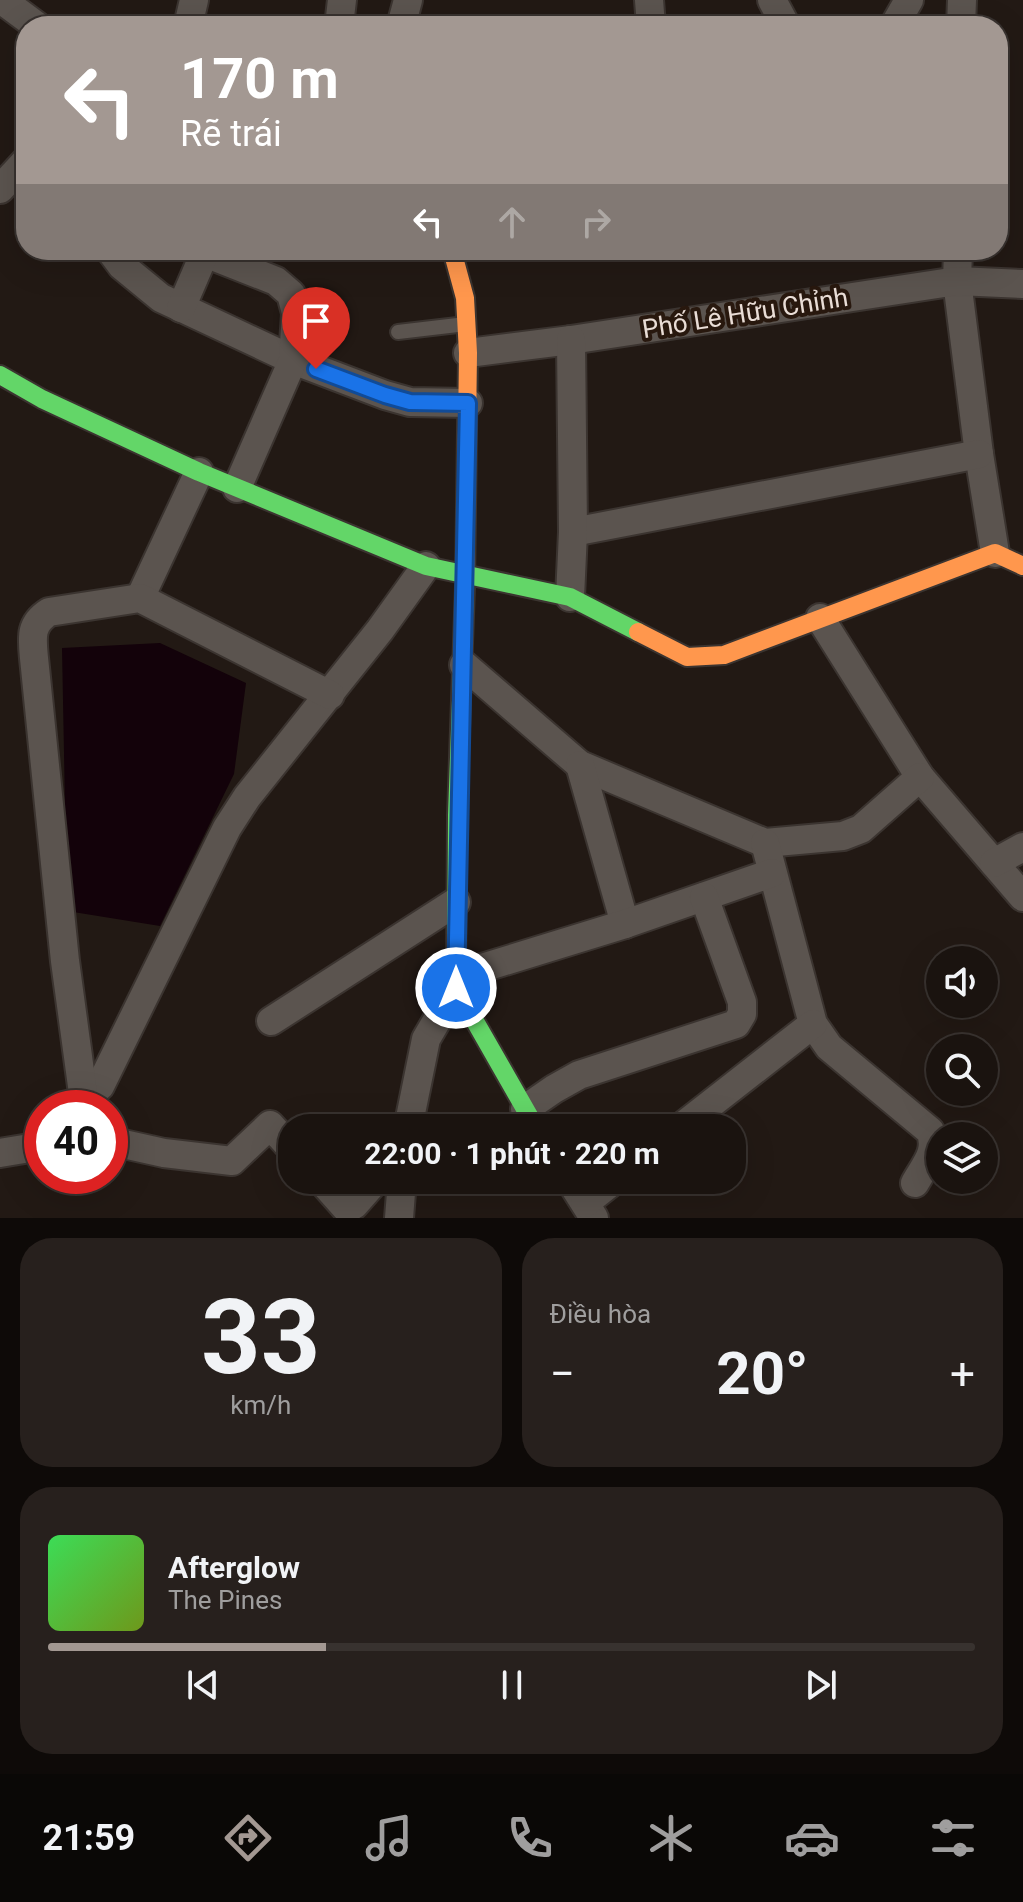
<!DOCTYPE html>
<html lang="vi">
<head>
<meta charset="utf-8">
<style>
	body { margin:0; font-family:Roboto,sans-serif; background:#27201d; color:#f1f3f6; height:100vh; display:flex; flex-direction:column; font-size:30px; white-space:nowrap }
	* { box-sizing:border-box; margin:0 }
	p { font-size:26px; color:#9f9e9e }
	.icon { flex:none; width:44px; height:44px; fill:none; stroke:currentColor; stroke-width:2; stroke-linecap:round; stroke-linejoin:round }
	.map { position:relative; height:1218px; overflow:hidden }
	.side { display:flex; flex-direction:column; gap:20px; padding:20px; background:#0e0a08; flex:1 }
	.side>* { flex:none }
	.banner { position:absolute; left:16px; top:16px; width:992px; height:244px; border-radius:32px; box-shadow:0 8px 32px #0002,0 0 0 2px #38322f; background:#a39892; color:#fff; overflow:hidden }
	.buttons { position:absolute; left:926px; top:946px; display:grid; gap:16px }
	.buttons a { display:grid; place-items:center; width:72px; height:72px; border-radius:50%; background:#1a130f; box-shadow:0 8px 32px #0002,0 0 0 2px #38322f; font-size:40px }
	.speed { position:absolute; left:24px; top:1090px; display:flex; gap:16px; font-size:40px; font-weight:700; text-align:center }
	.speed>* { display:grid; place-content:center; width:104px; height:104px; border-radius:50%; background:#1a130f; box-shadow:0 8px 32px #0002,0 0 0 2px #38322f; line-height:1 }
	.speed .limit { border:12px solid #d22; background:#fff; color:#111 }
	.pin { position:absolute; display:grid; place-items:center; width:68px; height:68px; color:#fff; margin:-82px -34px; border-radius:50% 50% 50% 0; rotate:-45deg; box-shadow:0 0 8px #0007 }
	.pin .icon { rotate:45deg }
	.me { position:absolute; width:88px; margin:-44px; rotate:0deg; stroke-linejoin:round; filter:drop-shadow(0 0 6px #0008) }
	.turn { display:flex; align-items:center; gap:28px; height:168px; padding:0 32px; font-size:36px }
	.turn .icon { width:104px; height:104px; stroke-width:2.5 }
	.turn b { display:block; font-size:56px; line-height:68px }
	.lanes { display:flex; align-items:center; height:76px; padding:0 32px; background:#0003; justify-content:center; gap:40px; direction:ltr }
	.lanes .off { opacity:.35 }
	.big { font-size:60px; font-weight:700; line-height:1.1 }
	.side .widget { flex:1; display:flex; flex-direction:column; justify-content:center; gap:12px; min-width:0; padding:0 28px; border-radius:32px; background:#27201d }
	.side .dial { align-items:center; gap:0 }
	.dial b { font-size:104px; line-height:1 }
	.song { display:flex; align-items:center; gap:24px }
	.cover { width:96px; height:96px; border-radius:12px; background:linear-gradient(135deg,hsl(130 70% 55%),hsl(80 70% 35%)) }
	.played { height:8px; border-radius:4px; background:linear-gradient(90deg,#a39892 30%,#38322f 30%) }
	.keys { display:flex; justify-content:space-around; direction:ltr }
	.heat { display:flex; justify-content:space-between; align-items:center; font-size:44px; direction:ltr }
	.side .tiles { flex:1; display:grid; gap:20px; grid-template-columns:1fr 1fr }
	.widget:last-child { grid-column:span 2 }
	.trip { position:absolute; left:278px; top:1114px; width:468px; height:80px; border-radius:32px; background:#1a130f; box-shadow:0 8px 32px #0002,0 0 0 2px #38322f; font-weight:700; line-height:80px; text-align:center }
	.dock { display:flex; height:128px; justify-content:space-around; align-items:center; background:#0a0806; color:#9f9e9e }
	.dock .icon { width:56px; height:56px }
	.dock .on { color:#a39892 }
	.dock b { font-size:36px; color:#f1f3f6 }
	.map>svg:first-child { display:block }
	.water { fill:#13020a }
	.lines { fill:none; stroke-linecap:round; stroke-linejoin:round }
	.lane-casing { stroke:#3b3430; stroke-width:18 }
	.street-casing { stroke:#3b3430; stroke-width:32 }
	.fast-casing { stroke:#3b3430; stroke-width:22 }
	.slow-casing { stroke:#3b3430; stroke-width:22 }
	.lane { stroke:#5b544f; stroke-width:14 }
	.street { stroke:#5b544f; stroke-width:28 }
	.fast { stroke:#63d668; stroke-width:18 }
	.slow { stroke:#ff974d; stroke-width:18 }
	.route-casing { stroke:#114b97; stroke-width:20 }
	.route { stroke:#1a73e8; stroke-width:14 }
	.labels { text-anchor:middle; stroke-width:8; stroke-linejoin:round; paint-order:stroke }
	.street-label { font-size:26px; fill:#e9ddd6; stroke:#28180e }
</style>
</head>
<body>
<div class="map">
<svg width="1023" height="1218" viewBox="0 0 1023 1218">
	<rect width="100%" height="100%" fill="#221914"/>
	<polygon class="water" points="160,643 246,683 234,774 160,926 67,911 62,648"/>
	<g class="lines">
		<g class="lane-casing">
			<polyline id="lane" points="398,332 466,324"/>
		</g>
		<g class="street-casing">
			<g id="street">
				<polyline points="2,0 37,26"/>
				<polyline points="649,0 651,26"/>
				<polyline points="772,0 786,26"/>
				<polyline points="188,26 194,0"/>
				<polyline points="339,26 342,0"/>
				<polyline points="401,26 408,0"/>
				<polyline points="894,26 909,0"/>
				<polyline points="961,26 962,0"/>
				<polyline points="0,189 26,161"/>
				<polyline points="110,250 122,266 161,298 293,360 385,395 410,402 468,403"/>
				<polyline points="958,250 957,281 979,454 995,553"/>
				<polyline points="205,253 276,281 291,294 296,313 293,360 237,488"/>
				<polyline points="181,308 206,250"/>
				<polyline points="468,353 571,340 957,281 1023,284"/>
				<polyline points="573,532 979,454"/>
				<polyline points="570,597 573,532 571,340"/>
				<polyline points="140,598 199,472"/>
				<polyline points="820,618 920,777 1023,897"/>
				<polyline points="464,665 580,765 765,843 843,836 861,829 920,777"/>
				<polyline points="580,765 625,924"/>
				<path d="M765,843L813,1024L829,1047L930,1131C939,1151 925,1165 915,1183"/>
				<polyline points="994,863 1023,847"/>
				<polyline points="456,976 625,924 772,873"/>
				<polyline points="271,1021 456,902"/>
				<polyline points="85,1099 100,1086 227,828 247,797 380,630 426,566"/>
				<path d="M85,1108L65,961L34,658C32,637 30,624 49,612L140,598L330,695"/>
				<polyline points="525,1109 554,1089 579,1075 736,1024 742,1014 742,1002 704,897"/>
				<polyline points="408,1128 426,1039 456,988"/>
				<polyline points="680,1128 813,1024"/>
				<polyline points="110,1141 164,1153 232,1161 270,1125 292,1149"/>
				<polyline points="0,1153 42,1146"/>
				<polyline points="321,1180 345,1207 354,1205 376,1180"/>
				<polyline points="570,1180 594,1218"/>
				<polyline points="585,1203 614,1180"/>
				<polyline points="399,1218 402,1180"/>
			</g>
		</g>
		<g class="fast-casing">
			<g id="fast">
				<polyline points="0,375 42,399 199,472 426,566 570,597 638,632"/>
				<polyline points="465,586 457,815 456,988 536,1128"/>
			</g>
		</g>
		<g class="slow-casing">
			<g id="slow">
				<polyline points="452,250 465,298 468,353 465,586"/>
				<polyline points="638,632 687,657 724,655 995,553 1023,566"/>
			</g>
		</g>
		<use href="#lane" class="lane"/>
		<use href="#street" class="street"/>
		<use href="#fast" class="fast"/>
		<use href="#slow" class="slow"/>
	</g>
	<g class="lines">
		<g class="route-casing">
			<polyline id="route" points="316,369 385,395 410,402 468,403 456,988"/>
		</g>
		<use href="#route" class="route"/>
	</g>
	<g class="labels">
		<g class="street-label">
			<text transform="translate(745 313) rotate(-9)" y="9">Phố Lê Hữu Chỉnh</text>
		</g>
	</g>
</svg>
<div class="buttons">
<a><svg class="icon" aria-label="sound" viewBox="0 0 24 24"><path d="M4 9h4l5-4v14l-5-4H4zM17 9q2 3 0 6"/></svg></a>
<a><svg class="icon" aria-label="search" viewBox="0 0 24 24"><circle cx="10" cy="10" r="6"/><path d="M15 15l6 6"/></svg></a>
<a><svg class="icon" aria-label="layers" viewBox="0 0 24 24"><path d="M12 4l9 5-9 5-9-5zM3 14l9 5 9-5"/></svg></a>
</div>
<div class="speed"><div class="limit">40</div></div>
<div class="pin" style="left:316px;top:369px;background:#d93025"><svg class="icon" aria-label="arrive" viewBox="0 0 24 24"><path d="M6 21V4h12l-3 4 3 4H6"/></svg></div>
<svg class="me" style="left:456px;top:988px" viewBox="-20 -20 40 40"><circle r="17" fill="#1a73e8" stroke="#fff" stroke-width="3"/><path d="M0-11L8 9 0 5-8 9z" fill="#fff"/></svg>
<div class="trip">22:00 · 1 phút · 220 m</div>
<div class="banner">
<div class="turn"><svg class="icon" aria-label="left" viewBox="0 0 24 24"><path d="M17 20v-9H6M10 6l-5 5 5 5"/></svg><div><b>170 m</b>Rẽ trái</div></div>
<div class="lanes"><svg class="icon" aria-label="left" viewBox="0 0 24 24"><path d="M17 20v-9H6M10 6l-5 5 5 5"/></svg><svg class="icon off" aria-label="ahead" viewBox="0 0 24 24"><path d="M12 20V5M6 11l6-6 6 6"/></svg><svg class="icon off" aria-label="right" viewBox="0 0 24 24"><path d="M7 20v-9h11M14 6l5 5-5 5"/></svg></div>
</div>
</div>
<section class="side">
<div class="tiles">
<div class="widget dial"><b>33</b><p>km/h</p></div>
<div class="widget"><p>Điều hòa</p>
<div class="heat"><a>−</a><b class="big">20°</b><a>+</a></div>
</div>
<div class="widget">
<div class="song"><i class="cover"></i><div><b>Afterglow</b><p>The Pines</p></div></div>
<div class="played"></div>
<div class="keys"><svg class="icon" aria-label="previous" viewBox="0 0 24 24"><path d="M18 5L8 12l10 7zM5 5v14"/></svg><svg class="icon" aria-label="pause" viewBox="0 0 24 24"><path d="M8 5v14M16 5v14"/></svg><svg class="icon" aria-label="next" viewBox="0 0 24 24"><path d="M6 5l10 7-10 7zM19 5v14"/></svg></div>
</div>
</div>
</section>
<nav class="dock">
<b>21:59</b>
<svg class="icon on" aria-label="directions" viewBox="0 0 24 24"><path d="M12 3l9 9-9 9-9-9zM9 14v-3h6M13 9l2 2-2 2"/></svg>
<svg class="icon" aria-label="music" viewBox="0 0 24 24"><path d="M9 18V5l10-2v13"/><circle cx="6" cy="18" r="3"/><circle cx="16" cy="16" r="3"/></svg>
<svg class="icon" aria-label="phone" viewBox="0 0 24 24"><path d="M5 4h4l2 5-3 2q2 4 5 5l2-3 5 2v4C11 20 4 13 5 4z"/></svg>
<svg class="icon" aria-label="climate" viewBox="0 0 24 24"><path d="M12 3v18M4 7l16 10M4 17L20 7"/></svg>
<svg class="icon" aria-label="car" viewBox="0 0 24 24"><path d="M5 17H2v-5l4-1 3-4h7l3 4 3 1v5h-3M9 17h6M6 11h13"/><circle cx="7" cy="17" r="2"/><circle cx="17" cy="17" r="2"/></svg>
<svg class="icon" aria-label="filters" viewBox="0 0 24 24"><path d="M4 7h16M4 17h16"/><circle cx="9" cy="7" r="2"/><circle cx="15" cy="17" r="2"/></svg>
</nav>
</body>
</html>
